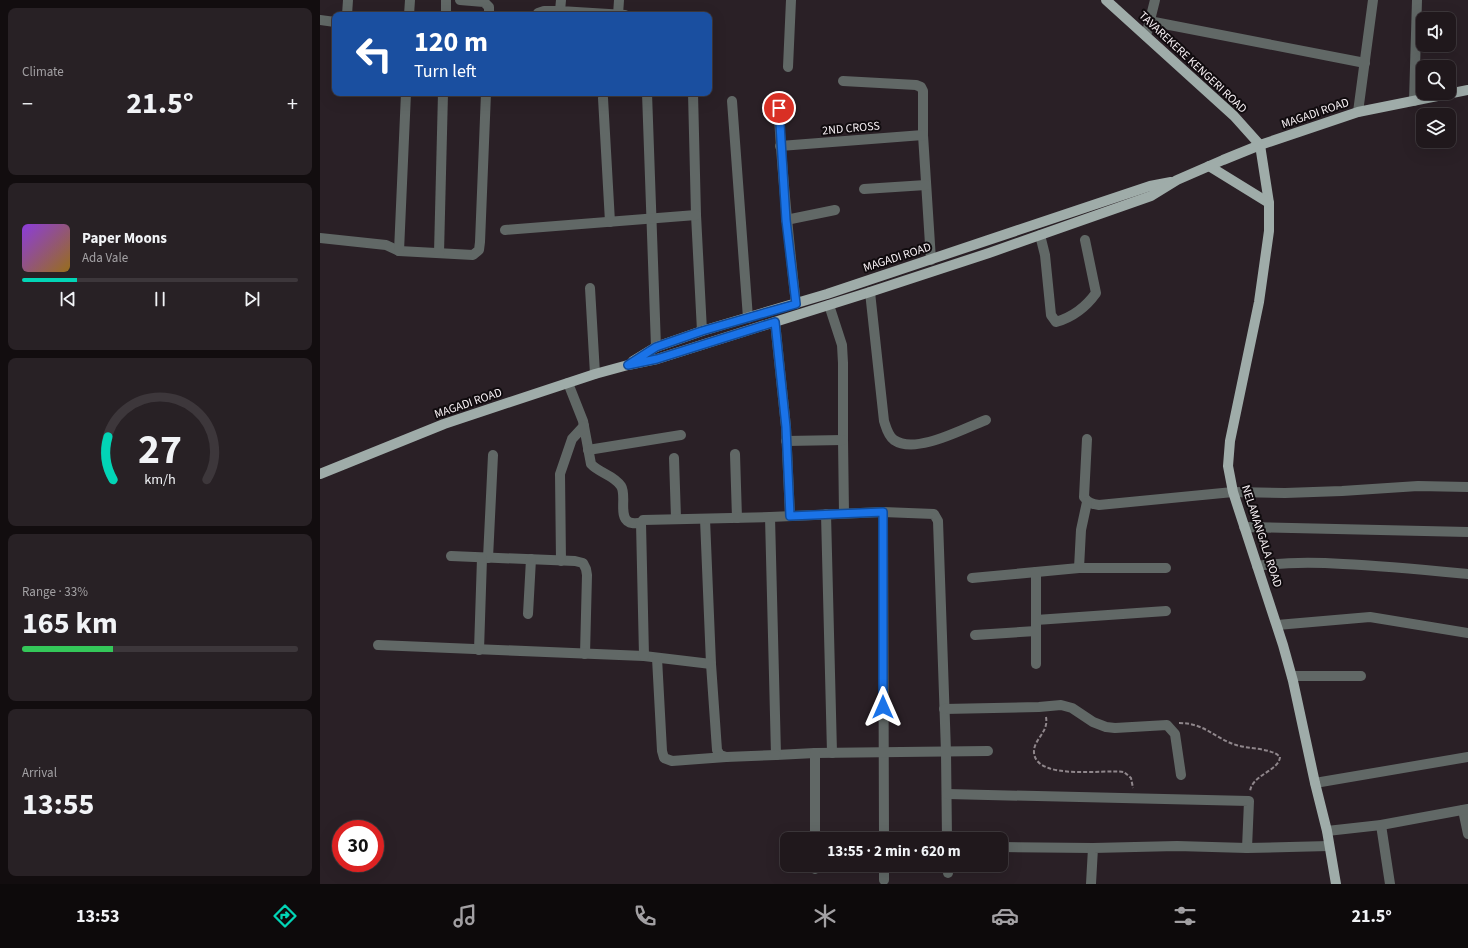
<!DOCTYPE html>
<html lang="en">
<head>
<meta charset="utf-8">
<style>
	body { margin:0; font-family:"Source Sans 3",sans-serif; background:#282125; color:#f1f3f6; height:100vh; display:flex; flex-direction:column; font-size:15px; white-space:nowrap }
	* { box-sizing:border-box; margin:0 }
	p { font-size:13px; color:#a2a0a3 }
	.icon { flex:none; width:22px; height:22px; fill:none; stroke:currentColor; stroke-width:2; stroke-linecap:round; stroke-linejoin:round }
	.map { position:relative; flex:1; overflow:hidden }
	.details { display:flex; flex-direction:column; gap:8px; padding:8px; background:#120d0f; width:320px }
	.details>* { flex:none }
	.guide { position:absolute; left:12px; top:12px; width:380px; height:84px; border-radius:8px; box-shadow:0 4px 16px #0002,0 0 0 1px #3d373b; background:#1a4fa0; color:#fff; overflow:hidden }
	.tools { position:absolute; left:1096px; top:12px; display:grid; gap:8px }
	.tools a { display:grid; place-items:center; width:40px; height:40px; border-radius:8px; background:#20181c; box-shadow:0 4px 16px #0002,0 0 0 1px #3d373b; font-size:20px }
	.speed { position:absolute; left:12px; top:820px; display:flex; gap:8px; font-size:20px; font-weight:700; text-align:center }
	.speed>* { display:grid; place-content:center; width:52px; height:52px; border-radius:50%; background:#20181c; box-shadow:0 4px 16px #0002,0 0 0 1px #3d373b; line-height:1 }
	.speed .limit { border:6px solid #d22; background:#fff; color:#111 }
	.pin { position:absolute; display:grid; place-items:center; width:34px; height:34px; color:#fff; margin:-17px; border:2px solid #fff; border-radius:50%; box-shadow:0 1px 4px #0007 }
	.me { position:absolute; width:44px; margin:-22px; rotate:0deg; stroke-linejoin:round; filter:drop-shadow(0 0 3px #0008) }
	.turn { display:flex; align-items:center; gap:14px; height:84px; padding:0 16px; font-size:18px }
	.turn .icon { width:52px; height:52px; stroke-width:2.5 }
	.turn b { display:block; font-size:28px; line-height:34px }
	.big { font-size:30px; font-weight:700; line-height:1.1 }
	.details .tile { flex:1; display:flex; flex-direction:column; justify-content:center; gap:6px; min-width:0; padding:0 14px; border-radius:8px; background:#282125 }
	.details .dial { align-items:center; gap:0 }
	.dial svg { height:104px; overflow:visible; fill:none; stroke:#3d373b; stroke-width:7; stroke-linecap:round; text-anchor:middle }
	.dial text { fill:#f1f3f6; stroke:none }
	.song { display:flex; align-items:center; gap:12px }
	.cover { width:48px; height:48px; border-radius:6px; background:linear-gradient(135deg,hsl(270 70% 55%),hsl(40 70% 35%)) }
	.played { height:4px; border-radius:2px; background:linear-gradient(90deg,#02d5b6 20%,#3d373b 20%) }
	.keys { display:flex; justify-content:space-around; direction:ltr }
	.heat { display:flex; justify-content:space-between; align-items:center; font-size:22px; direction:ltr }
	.charge { height:6px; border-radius:3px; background:linear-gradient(90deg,#34c759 33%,#3d373b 0) }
	.trip { position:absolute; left:460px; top:832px; width:228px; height:40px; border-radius:8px; background:#20181c; box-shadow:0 4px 16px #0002,0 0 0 1px #3d373b; font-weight:700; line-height:40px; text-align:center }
	.tab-bar { display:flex; height:64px; justify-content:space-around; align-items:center; background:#0d0a0b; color:#a2a0a3 }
	.tab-bar .icon { width:28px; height:28px }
	.tab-bar .active { color:#02d5b6 }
	.tab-bar b { font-size:18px; color:#f1f3f6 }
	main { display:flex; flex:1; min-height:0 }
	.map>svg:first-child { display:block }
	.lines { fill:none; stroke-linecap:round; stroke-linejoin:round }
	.path { stroke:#8f868b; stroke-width:2; stroke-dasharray:4 2; stroke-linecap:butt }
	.minor { stroke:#616866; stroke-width:10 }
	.major { stroke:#9faca9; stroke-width:10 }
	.route-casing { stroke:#114b97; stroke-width:10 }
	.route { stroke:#1a73e8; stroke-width:7 }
	.labels { text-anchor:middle; stroke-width:4; stroke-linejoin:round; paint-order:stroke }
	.street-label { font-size:12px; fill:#f7f0f4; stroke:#100b0e }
</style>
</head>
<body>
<main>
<section class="details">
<div class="tile"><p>Climate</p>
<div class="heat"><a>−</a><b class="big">21.5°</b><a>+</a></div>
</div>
<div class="tile">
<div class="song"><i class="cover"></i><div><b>Paper Moons</b><p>Ada Vale</p></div></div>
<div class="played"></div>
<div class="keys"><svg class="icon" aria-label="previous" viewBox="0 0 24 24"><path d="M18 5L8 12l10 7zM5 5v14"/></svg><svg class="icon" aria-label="pause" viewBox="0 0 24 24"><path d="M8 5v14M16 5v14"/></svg><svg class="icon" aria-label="next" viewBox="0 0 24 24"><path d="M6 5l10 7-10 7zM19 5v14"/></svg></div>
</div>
<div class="tile dial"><svg viewBox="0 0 100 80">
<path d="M14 69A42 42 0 1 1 86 69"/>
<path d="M14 69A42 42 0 0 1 10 36" stroke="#02d5b6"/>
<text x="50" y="56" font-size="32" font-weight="700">27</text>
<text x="50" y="72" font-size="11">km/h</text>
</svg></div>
<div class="tile"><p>Range · 33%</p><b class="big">165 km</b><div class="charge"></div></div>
<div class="tile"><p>Arrival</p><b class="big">13:55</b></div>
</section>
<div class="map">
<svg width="1148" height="884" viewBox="0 0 1148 884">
	<rect width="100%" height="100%" fill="#2a2026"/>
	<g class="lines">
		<g class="path">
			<path d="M726,717C729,733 713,739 714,753C717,781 785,769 804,772L811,778L813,788"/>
			<path d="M859,723C885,723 894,738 916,745C928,749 952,748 960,757C959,771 931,775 930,792"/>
		</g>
		<g class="minor">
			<polyline points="140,0 164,2 169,7 169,15"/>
			<polyline points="241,0 240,11 305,15"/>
			<polyline points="27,15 28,0"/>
			<polyline points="89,15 90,0"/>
			<polyline points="126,15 126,0"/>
			<polyline points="217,15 218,13 224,11 240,11"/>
			<polyline points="298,15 299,0"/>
			<polyline points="0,20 15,22"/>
			<polyline points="829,21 1045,63"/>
			<polyline points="826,36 835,0"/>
			<polyline points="468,67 471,0"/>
			<polyline points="523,81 596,85 601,87 603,91 603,135 611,260"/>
			<polyline points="327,93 336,347"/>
			<polyline points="373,93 376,215 382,331"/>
			<path d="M458,96C461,165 468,234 476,304"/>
			<polyline points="283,98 290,222"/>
			<polyline points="412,101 428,318"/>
			<polyline points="1094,101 1097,0"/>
			<polyline points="1038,112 1053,0"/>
			<polyline points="460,146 603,135"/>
			<polyline points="544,189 606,185"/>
			<polyline points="466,220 515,210"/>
			<polyline points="185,230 376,215"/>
			<path d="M720,235L725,255L731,315L736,322C753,317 766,307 776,293L765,240"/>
			<polyline points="0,238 66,245 79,251 153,255 159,250 160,242 166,93"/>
			<polyline points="79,251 86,93"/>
			<polyline points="119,253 123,93"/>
			<polyline points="270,288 275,374"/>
			<path d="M550,292L564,421C566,427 568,436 574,440C596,455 644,428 666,420"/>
			<polyline points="509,305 522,345 523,363 523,440 524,513"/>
			<polyline points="455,322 466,427 470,516"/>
			<path d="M248,383L263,421L271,464C279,473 294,475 301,486C307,495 298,517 309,522C312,524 318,523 321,523"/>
			<path d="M767,439L764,497C768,503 772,504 779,505L913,492L965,493L1022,491L1098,486L1148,487"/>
			<polyline points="466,441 523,440"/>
			<polyline points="268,450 361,435"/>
			<polyline points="415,454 417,518"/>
			<polyline points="354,458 356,518"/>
			<polyline points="563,512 564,839"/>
			<polyline points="506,514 512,753"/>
			<polyline points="450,517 456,755 495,753 668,751"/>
			<polyline points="385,519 391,664 397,750 400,755 406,757 456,755"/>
			<polyline points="924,527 1148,532"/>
			<polyline points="131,556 255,561 263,563 266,569 267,575 265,654"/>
			<polyline points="168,558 173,455"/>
			<polyline points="241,561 240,474 252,439 264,426"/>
			<path d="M937,566C966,562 994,562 1023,564C1065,566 1106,570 1148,574"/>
			<polyline points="759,568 761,530 767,502"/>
			<polyline points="652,578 759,568 846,568"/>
			<polyline points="208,614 211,559"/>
			<polyline points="716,620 846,611"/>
			<polyline points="957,625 1050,617 1148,633"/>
			<polyline points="655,635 716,631"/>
			<polyline points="58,645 324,656 391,664"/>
			<polyline points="159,650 162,558"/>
			<polyline points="324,656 321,523 323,520 450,517 563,512 614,514 618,521 626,752 627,839"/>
			<polyline points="337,658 342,751 344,758 352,761 406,757"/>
			<polyline points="716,664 716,572"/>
			<polyline points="972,676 1041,676"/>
			<polyline points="624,709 719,707 741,705 752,708 773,722 786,727 795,728 847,725 855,734 861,775"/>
			<polyline points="995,783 1148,757"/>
			<polyline points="627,794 929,801 927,848"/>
			<polyline points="1143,810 1148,834"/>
			<polyline points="1061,825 1070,884"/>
			<polyline points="1007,831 1061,825 1148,809"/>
			<polyline points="495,839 495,753"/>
			<polyline points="681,847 773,848"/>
			<polyline points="564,865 564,880"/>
			<polyline points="628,865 628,873"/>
			<polyline points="495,869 495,865"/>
			<polyline points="771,884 773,848 857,846 927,848 1009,846"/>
		</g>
		<g class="major">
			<polyline points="786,0 914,116 940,145"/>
			<polyline points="940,145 949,203 949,231 939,302 910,441 908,466 913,492 963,645 973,681 995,783 1007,831 1016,884"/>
			<polyline points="889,166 949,203"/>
			<polyline points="313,361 336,347 382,331 507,294 830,186 851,182"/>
			<polyline points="0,474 124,424 175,407 275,374 308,365 337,359 550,292 669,253 831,196 857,180 903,160 940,145 1038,112 1148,90"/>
		</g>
	</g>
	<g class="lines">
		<g class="route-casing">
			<polyline id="route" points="459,108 466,220 476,304 382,331 336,347 308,365 337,359 455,322 466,427 470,516 563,512 563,707"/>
		</g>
		<use href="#route" class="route"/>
	</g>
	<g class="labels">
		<g class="street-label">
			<text transform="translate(873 62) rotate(43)" y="4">TAVAREKERE KENGERI ROAD</text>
			<text transform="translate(995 113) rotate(-19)" y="4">MAGADI ROAD</text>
			<text transform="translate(531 128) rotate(-5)" y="4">2ND CROSS</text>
			<text transform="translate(577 257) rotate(-18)" y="4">MAGADI ROAD</text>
			<text transform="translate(148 403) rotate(-19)" y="4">MAGADI ROAD</text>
			<text transform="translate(942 536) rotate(72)" y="4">NELAMANGALA ROAD</text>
		</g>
	</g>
</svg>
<div class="tools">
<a><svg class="icon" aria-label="sound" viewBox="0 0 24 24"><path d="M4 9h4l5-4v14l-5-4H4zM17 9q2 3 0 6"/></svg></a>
<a><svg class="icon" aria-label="search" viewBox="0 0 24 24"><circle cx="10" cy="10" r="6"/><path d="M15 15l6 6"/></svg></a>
<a><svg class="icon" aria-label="layers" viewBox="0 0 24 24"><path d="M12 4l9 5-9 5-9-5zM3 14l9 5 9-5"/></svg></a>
</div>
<div class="speed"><div class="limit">30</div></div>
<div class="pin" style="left:459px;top:108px;background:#d93025"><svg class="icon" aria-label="arrive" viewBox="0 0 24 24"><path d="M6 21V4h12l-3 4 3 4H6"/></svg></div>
<svg class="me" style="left:563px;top:707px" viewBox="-20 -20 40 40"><path d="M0-17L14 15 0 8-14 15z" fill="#1a73e8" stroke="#fff" stroke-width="4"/></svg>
<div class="trip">13:55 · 2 min · 620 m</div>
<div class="guide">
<div class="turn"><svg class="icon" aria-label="left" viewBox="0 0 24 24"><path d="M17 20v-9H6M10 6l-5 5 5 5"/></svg><div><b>120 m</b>Turn left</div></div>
</div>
</div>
</main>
<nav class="tab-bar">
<b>13:53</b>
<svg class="icon active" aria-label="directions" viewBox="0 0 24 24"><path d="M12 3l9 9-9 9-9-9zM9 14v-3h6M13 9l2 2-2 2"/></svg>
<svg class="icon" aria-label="music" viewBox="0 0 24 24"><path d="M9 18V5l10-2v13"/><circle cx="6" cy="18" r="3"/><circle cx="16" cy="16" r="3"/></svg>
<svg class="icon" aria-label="phone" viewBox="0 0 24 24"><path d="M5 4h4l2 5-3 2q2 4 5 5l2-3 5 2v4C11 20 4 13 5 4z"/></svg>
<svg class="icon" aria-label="climate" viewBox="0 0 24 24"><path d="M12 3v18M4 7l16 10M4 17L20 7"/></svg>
<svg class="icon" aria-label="car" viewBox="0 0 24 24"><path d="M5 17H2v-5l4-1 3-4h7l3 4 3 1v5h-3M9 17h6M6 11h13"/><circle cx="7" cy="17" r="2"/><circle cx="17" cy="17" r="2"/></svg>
<svg class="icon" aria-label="filters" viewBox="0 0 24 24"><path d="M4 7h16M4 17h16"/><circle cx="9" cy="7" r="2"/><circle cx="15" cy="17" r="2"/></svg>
<b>21.5°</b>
</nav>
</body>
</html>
